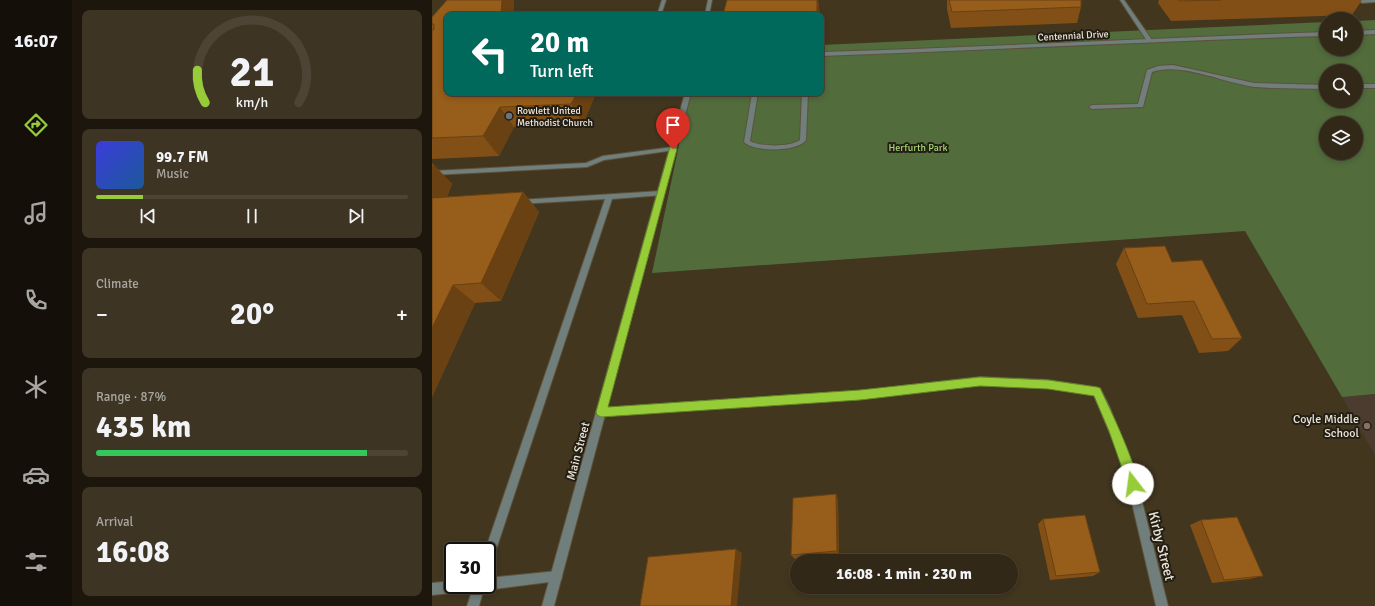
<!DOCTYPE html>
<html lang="en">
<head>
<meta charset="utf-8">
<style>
	body { margin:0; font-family:Signika,sans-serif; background:#3d3424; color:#f1f3f6; height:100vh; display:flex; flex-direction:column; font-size:15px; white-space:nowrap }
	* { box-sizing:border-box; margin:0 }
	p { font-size:13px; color:#a8a6a1 }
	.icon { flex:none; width:22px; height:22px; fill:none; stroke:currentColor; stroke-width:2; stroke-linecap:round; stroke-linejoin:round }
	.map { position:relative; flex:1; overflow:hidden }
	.side { display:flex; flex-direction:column; gap:10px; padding:10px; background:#1c160d; width:360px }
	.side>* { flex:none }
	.banner { position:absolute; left:12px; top:12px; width:380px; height:84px; border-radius:8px; box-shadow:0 2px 6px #0003,0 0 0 1px #4d4436; background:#00695c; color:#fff; overflow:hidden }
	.tools { position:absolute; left:887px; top:12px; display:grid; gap:8px }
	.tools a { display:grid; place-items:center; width:44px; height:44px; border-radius:50%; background:#322817; box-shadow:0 2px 6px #0003,0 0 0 1px #4d4436; font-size:20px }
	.speed { position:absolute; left:12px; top:542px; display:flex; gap:8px; font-size:20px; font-weight:700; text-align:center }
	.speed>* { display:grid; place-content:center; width:52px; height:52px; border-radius:50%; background:#322817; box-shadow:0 2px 6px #0003,0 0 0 1px #4d4436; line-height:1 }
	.speed .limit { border:2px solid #111; border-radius:6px; background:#fff; color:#111 }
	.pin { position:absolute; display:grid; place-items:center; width:34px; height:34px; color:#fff; margin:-41px -17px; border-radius:50% 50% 50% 0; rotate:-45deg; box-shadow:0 0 4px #0007 }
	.pin .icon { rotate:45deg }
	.me { position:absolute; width:44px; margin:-22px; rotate:345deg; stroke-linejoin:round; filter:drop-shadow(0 0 3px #0008) }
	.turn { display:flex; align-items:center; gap:14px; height:84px; padding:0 20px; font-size:18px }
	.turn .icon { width:52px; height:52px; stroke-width:2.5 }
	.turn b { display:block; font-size:28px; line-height:34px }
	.big { font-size:30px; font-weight:800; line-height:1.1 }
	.side .tile { flex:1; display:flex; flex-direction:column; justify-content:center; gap:6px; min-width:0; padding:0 14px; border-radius:8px; background:#3d3424 }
	.side .dial { align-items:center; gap:0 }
	.dial svg { height:104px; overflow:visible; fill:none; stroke:#4d4436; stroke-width:7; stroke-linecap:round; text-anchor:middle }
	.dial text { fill:#f1f3f6; stroke:none }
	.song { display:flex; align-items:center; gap:12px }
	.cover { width:48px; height:48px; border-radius:6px; background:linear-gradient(135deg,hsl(240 70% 55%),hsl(210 70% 35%)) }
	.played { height:4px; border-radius:2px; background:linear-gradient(90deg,#97cc39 15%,#4d4436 15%) }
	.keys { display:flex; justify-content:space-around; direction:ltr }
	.heat { display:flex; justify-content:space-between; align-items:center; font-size:22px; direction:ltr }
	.charge { height:6px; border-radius:3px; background:linear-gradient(90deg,#34c759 87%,#4d4436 0) }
	.trip { position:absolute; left:358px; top:554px; width:228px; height:40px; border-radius:20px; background:#322817; box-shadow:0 2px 6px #0003,0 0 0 1px #4d4436; font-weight:800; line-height:40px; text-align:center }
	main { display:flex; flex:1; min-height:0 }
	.dock { display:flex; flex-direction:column; width:72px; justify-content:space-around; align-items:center; background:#141009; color:#a8a6a1 }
	.dock .icon { width:28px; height:28px }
	.dock .selected { color:#97cc39 }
	.dock b { font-size:18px; color:#f1f3f6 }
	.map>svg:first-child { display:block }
	.education { fill:#4c3c30 }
	.green { fill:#526c3c; fill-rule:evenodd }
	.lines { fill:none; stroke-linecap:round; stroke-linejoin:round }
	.service-casing { stroke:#5d523c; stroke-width:2 }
	.minor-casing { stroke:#5d523c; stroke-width:2 }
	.tertiary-casing { stroke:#5d523c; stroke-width:2 }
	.service { fill:#707f7c; fill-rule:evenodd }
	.minor { fill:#707f7c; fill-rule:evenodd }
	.tertiary { fill:#707f7c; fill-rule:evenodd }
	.wall { fill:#825016 }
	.shaded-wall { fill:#6a4112 }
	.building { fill:#975d1a; stroke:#6a4112 }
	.route { fill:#97cc39; stroke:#628525 }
	.worship-dot { fill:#6b7280; stroke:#231e14; stroke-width:1.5 }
	.education-dot { fill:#8d6e63; stroke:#231e14; stroke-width:1.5 }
	.labels { text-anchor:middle; stroke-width:4; stroke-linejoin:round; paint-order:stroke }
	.far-street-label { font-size:10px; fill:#ece4d7; stroke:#231e14 }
	.far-poi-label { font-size:10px; fill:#ece4d7; stroke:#231e14; text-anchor:start }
	.far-park-label { font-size:10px; fill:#a3d775; stroke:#231e14 }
	.poi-label { font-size:12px; fill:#ece4d7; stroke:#231e14; text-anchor:end }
	.street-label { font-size:12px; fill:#ece4d7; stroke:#231e14 }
	.near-street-label { font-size:14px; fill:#ece4d7; stroke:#231e14 }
</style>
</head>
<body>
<main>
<nav class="dock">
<b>16:07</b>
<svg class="icon selected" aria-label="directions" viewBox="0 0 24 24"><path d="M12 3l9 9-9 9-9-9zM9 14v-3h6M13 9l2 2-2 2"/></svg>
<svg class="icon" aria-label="music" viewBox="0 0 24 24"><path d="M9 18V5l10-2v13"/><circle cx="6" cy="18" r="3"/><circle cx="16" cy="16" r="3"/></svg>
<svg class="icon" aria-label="phone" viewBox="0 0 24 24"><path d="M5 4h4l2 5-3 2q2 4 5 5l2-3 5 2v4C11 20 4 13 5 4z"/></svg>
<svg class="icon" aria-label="climate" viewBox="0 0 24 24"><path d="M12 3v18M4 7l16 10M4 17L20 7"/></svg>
<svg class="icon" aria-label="car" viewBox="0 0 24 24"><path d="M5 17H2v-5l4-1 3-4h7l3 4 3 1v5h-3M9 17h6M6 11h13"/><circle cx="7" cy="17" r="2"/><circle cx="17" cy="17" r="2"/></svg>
<svg class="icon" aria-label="filters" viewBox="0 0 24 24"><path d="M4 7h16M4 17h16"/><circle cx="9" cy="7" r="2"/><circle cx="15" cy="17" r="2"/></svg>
</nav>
<section class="side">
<div class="tile dial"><svg viewBox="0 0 100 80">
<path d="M14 69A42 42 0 1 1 86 69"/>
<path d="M14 69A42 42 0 0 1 8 44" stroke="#97cc39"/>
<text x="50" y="56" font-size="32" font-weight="700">21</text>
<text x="50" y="72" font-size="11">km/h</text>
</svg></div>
<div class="tile">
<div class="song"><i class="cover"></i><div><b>99.7 FM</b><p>Music</p></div></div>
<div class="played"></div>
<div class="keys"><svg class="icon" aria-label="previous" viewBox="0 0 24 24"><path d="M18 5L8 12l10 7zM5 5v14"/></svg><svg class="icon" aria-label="pause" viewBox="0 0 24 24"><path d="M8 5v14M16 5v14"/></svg><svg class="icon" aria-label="next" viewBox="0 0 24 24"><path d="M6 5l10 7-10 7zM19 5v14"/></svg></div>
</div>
<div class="tile"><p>Climate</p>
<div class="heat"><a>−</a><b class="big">20°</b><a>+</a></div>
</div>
<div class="tile"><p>Range · 87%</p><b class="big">435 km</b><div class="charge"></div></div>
<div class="tile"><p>Arrival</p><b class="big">16:08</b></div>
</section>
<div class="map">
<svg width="943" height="606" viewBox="0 0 943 606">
	<rect width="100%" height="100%" fill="#42361f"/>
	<polygon class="education" points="943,394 943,455 910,397"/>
	<path class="green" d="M943,20V394L910,397L813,231L220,273L258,93H389V45L894,22V49H924V21ZM894,71H924V101H894ZM894,123H924V153H894Z"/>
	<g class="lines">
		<g class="service-casing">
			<g id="service">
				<polygon points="230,0 234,0 229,15 225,15"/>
				<polygon points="688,0 692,0 720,40 719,41 715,41"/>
				<polygon points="926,0 943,0 943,2 930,3"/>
				<path d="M741,65L822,83L894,85V89C870,88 846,89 823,87C791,83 750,62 720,72L711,107L660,109L657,107L660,105L706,104L715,70L726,66Z"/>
				<rect x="924" y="84" width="19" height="4"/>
				<path d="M320,93H326L318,141C327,147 360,147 368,140L370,93H376L374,140C366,152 324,152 313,143L312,142Z"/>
				<polygon points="241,147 244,149 243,150 172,160 155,167 0,175 0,171 154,163 171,156"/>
				<polygon points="229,191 232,193 231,195 180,199 60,562 59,566 55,567 55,551 53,551 173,199 87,204 84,202 87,200"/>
				<polygon points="548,377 616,380 668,388 678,408 702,469 700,472 697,474 694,472 662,395 616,388 548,385 428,399 169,416 166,415 164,412 166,409 169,408 428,391"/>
				<polygon points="125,571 129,572 130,576 129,580 125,581 55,590 52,588 47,606 35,606 40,591 0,595 0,583 21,581 21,585 55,585 55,578"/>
			</g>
		</g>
		<g class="minor-casing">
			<g id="minor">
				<polygon points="943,30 943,34 924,35 924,31"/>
				<path d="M894,32V36C726,41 557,50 389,56V52C557,47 726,38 894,32Z"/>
				<polygon points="697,464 700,466 702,469 736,606 724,606 692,469 694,466"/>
			</g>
		</g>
		<g class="tertiary-casing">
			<g id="tertiary">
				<polygon points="276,0 280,0 277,15 273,15"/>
				<polygon points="253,93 259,93 122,606 110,606"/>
			</g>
		</g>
		<use href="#service" class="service"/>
		<use href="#minor" class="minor"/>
		<use href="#tertiary" class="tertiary"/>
	</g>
	<g class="wall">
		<polygon points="82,0 81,15 15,15 164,93 151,124 82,127 67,156 0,159 0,17"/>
		<polygon points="295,0 386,0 388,15 291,15"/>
		<polygon points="515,0 649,0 649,7 645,23 519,28 515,9"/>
		<polygon points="727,0 930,0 920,15 739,21 726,3"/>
		<polygon points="0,163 20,184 15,197 91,192 107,212 69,301 43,303 0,397"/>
		<polygon points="692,248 740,262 810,338 796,351 767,353 750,315 706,318 684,264"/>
		<polygon points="404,494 406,500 407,555 363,559 359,555"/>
		<polygon points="611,519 668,572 661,576 618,580 606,524"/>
		<polygon points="769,520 831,576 817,579 780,583 758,525"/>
	</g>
	<g class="shaded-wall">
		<polygon points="70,0 82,0 81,15 69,15"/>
		<polygon points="385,0 386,0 388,15 385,15"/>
		<polygon points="145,93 164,93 151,124 139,104"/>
		<polygon points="68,107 82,127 67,156 51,136"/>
		<polygon points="1,164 20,184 12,203 0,214 0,167"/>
		<polygon points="91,192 107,212 69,301 49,283"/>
		<polygon points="21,285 43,303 0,397 0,328"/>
		<polygon points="404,494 406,500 407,555 405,551"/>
		<polygon points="304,549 310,553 305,606 299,606"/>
	</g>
	<g class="building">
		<polygon points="15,0 70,0 69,15 15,15 15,93 145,93 139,104 68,107 51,136 0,138 0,30 2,30 2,24 0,24 0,17"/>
		<polygon points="295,0 385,0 385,13 328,15 291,15"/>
		<polygon points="517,0 649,0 649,7 520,12"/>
		<polygon points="746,0 789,0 747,1"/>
		<polygon points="91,192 49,283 21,285 0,328 0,198"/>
		<polygon points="733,246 740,262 770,260 810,338 780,339 762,301 715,304 692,248"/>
		<polygon points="404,494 405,551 359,555 361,498"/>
		<polygon points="653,515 668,572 624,576 611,519"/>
		<polygon points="805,517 831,576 792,580 769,520"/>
		<polygon points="304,549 299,606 208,606 216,557"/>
	</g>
	<path class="route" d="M238,147H241L245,149L176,407L428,390L548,377L616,380L665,387L668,388C676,405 710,474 705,488L701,490L697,488L677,431L662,396L616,389L548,386L428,400L169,417L165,415L164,412Z"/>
	<circle class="worship-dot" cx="77" cy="116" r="4"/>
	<circle class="education-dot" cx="935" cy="426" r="4"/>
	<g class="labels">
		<g class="far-street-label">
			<text transform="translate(641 35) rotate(-3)" y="4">Centennial Drive</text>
		</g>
		<g class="far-poi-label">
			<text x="85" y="114">Rowlett United<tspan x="85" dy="12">Methodist Church</tspan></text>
		</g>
		<g class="far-park-label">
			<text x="486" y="151">Herfurth Park</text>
		</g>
		<g class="poi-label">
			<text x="927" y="423">Coyle Middle<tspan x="927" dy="14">School</tspan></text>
		</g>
		<g class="street-label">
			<text transform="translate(146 451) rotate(-75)" y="4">Main Street</text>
		</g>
		<g class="near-street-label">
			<text transform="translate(730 546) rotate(76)" y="5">Kirby Street</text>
		</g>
	</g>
</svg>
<div class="tools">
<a><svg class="icon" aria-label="sound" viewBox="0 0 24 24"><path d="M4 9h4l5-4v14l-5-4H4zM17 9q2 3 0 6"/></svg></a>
<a><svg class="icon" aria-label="search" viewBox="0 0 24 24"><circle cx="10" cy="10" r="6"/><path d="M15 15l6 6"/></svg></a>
<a><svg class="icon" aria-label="layers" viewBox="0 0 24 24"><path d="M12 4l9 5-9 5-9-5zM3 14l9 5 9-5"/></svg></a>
</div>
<div class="speed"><div class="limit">30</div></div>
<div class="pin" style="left:241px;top:149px;background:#d93025"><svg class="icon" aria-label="arrive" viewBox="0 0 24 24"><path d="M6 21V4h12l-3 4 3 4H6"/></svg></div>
<svg class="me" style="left:701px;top:484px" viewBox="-20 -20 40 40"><circle r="19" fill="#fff"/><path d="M0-13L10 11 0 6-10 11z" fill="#97cc39"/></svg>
<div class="trip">16:08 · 1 min · 230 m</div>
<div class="banner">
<div class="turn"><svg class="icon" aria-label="left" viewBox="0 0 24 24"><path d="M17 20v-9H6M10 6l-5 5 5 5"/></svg><div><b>20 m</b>Turn left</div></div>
</div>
</div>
</main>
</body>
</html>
